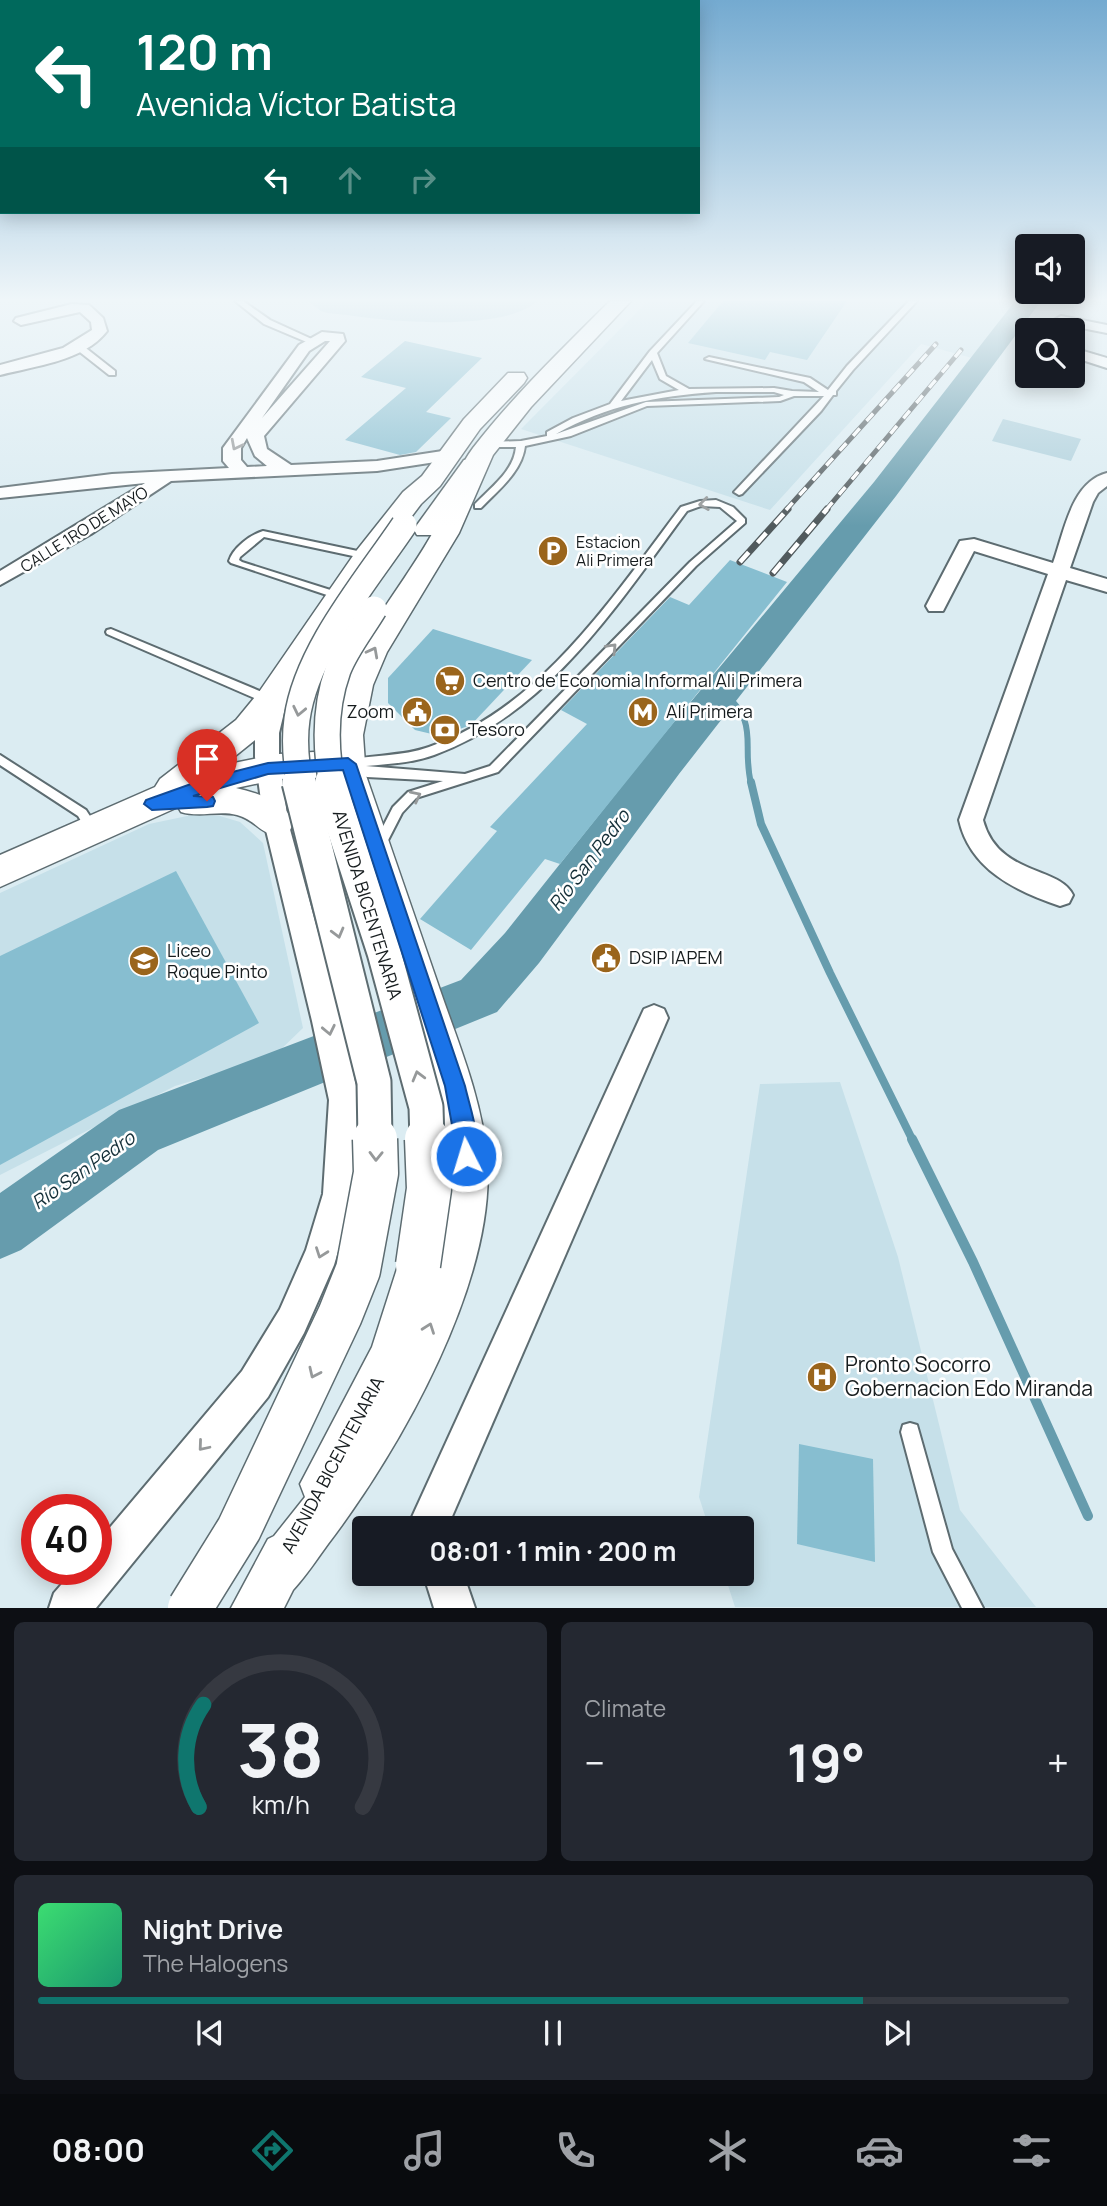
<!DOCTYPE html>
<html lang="en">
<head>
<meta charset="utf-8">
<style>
	body { margin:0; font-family:Manrope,sans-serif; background:#242831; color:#f1f3f6; height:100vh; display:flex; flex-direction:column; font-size:26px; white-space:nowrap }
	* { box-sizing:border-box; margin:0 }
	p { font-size:23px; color:#9ea1a6 }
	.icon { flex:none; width:38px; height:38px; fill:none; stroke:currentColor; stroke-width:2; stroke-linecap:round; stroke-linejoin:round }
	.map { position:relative; height:1608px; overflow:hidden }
	.details { display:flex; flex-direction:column; gap:14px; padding:14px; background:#0d0f14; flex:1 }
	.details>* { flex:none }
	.hud { position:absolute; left:0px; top:0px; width:700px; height:214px; box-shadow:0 4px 18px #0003; background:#00695c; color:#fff; overflow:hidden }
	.tools { position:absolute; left:1015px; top:234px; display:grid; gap:14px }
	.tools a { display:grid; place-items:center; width:70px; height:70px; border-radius:7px; background:#171b24; box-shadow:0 4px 18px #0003; font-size:35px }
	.speed { position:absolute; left:21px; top:1494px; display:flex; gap:14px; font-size:35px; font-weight:700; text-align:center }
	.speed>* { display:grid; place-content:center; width:91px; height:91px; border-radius:50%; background:#171b24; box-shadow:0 4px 18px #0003; line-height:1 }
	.speed .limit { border:10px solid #d22; background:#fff; color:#111 }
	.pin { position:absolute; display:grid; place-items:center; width:60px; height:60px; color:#fff; margin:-72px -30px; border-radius:50% 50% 50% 0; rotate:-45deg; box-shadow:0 0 7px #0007 }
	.pin .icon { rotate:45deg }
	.me { position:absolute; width:77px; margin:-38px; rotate:355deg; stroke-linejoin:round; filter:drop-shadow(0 0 5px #0008) }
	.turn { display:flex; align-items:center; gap:24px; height:147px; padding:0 21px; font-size:32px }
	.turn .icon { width:91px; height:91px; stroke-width:2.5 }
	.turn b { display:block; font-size:49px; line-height:60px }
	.lanes { display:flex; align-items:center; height:66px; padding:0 21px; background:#0003; justify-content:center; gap:35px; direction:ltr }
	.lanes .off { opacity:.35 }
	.big { font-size:52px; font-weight:700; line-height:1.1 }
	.details .card { flex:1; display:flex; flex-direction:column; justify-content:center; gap:10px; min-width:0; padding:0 24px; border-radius:10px; background:#242831 }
	.details .dial { align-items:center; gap:0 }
	.dial svg { height:182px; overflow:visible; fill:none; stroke:#363941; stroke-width:7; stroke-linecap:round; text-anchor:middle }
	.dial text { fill:#f1f3f6; stroke:none }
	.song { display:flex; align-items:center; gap:21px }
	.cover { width:84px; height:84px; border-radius:10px; background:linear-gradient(135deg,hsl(140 70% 55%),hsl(160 70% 35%)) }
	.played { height:7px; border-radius:4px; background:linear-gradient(90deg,#0f766e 80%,#363941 80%) }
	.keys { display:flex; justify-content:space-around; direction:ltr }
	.heat { display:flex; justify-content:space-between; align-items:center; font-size:38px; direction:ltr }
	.details .tiles { flex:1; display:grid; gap:14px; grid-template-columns:1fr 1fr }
	.card:last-child { grid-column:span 2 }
	.trip { position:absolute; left:352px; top:1516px; width:402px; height:70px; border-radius:7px; background:#171b24; box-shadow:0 4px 18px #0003; font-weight:700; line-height:70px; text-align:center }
	.menu { display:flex; height:112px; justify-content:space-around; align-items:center; background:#090b0e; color:#9ea1a6 }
	.menu .icon { width:49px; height:49px }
	.menu .current { color:#0f766e }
	.menu b { font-size:32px; color:#f1f3f6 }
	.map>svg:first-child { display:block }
	.built { fill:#c6e0e9 }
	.green { fill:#adcfdb }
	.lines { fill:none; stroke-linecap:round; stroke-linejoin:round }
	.stream-far2 { stroke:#669cad; stroke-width:6 }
	.stream-far1 { stroke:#669cad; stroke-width:8 }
	.stream { stroke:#669cad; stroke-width:10 }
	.river { fill:#669cad; fill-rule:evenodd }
	.building { fill:#87bed0 }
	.service-casing { stroke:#5d6c71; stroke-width:4 }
	.minor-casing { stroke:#5d6c71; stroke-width:4 }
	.tertiary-casing { stroke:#5d6c71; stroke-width:3 }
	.secondary-casing { stroke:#5d6c71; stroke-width:3 }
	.service { fill:#fff; fill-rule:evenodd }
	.minor { fill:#fff; fill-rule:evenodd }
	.tertiary { fill:#fff; fill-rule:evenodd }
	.secondary { fill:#fff; fill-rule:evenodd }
	.rail-far1-casing { stroke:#515a5d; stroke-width:5 }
	.rail-casing { stroke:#515a5d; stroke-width:7 }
	.rail-far1 { stroke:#fff; stroke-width:3.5; stroke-dasharray:10; stroke-linecap:butt }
	.rail { stroke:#fff; stroke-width:4.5; stroke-dasharray:13; stroke-linecap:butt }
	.tertiary-bridge-far2-casing { stroke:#5d6c71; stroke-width:28; stroke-linecap:butt }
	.tertiary-bridge-far1-casing { stroke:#5d6c71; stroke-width:37; stroke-linecap:butt }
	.tertiary-bridge-casing { stroke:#5d6c71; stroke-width:47; stroke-linecap:butt }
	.tertiary-bridge-far2 { stroke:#fff; stroke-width:25 }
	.tertiary-bridge-far1 { stroke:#fff; stroke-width:33 }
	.tertiary-bridge { stroke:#fff; stroke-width:44 }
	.oneway { stroke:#96999a }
	.route { fill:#1a73e8; stroke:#114b97; stroke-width:2 }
	.labels { text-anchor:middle; stroke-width:5; stroke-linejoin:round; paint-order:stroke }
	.far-street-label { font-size:16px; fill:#161c1e; stroke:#fff }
	.far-poi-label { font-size:16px; fill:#161c1e; stroke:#fff; text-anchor:start }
	.poi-label { font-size:18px; fill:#161c1e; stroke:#fff; text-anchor:start }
	.street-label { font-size:18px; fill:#161c1e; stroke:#fff }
	.water-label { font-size:19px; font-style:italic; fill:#142f38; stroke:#fff }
	.near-poi-label { font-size:21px; fill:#161c1e; stroke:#fff; text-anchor:start }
</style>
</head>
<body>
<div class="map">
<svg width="1107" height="1608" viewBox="0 0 1107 1608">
	<rect width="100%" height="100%" fill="#dbecf2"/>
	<g class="built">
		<polygon points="648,301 1017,301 972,358 921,344 770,510 521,429"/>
		<polygon points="192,815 220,816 240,822 263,843 303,1028 273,1057 175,1086 0,1175 0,893 149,824"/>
		<polygon points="840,1082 898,1257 960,1510 1036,1607 735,1607 724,1573 742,1573 742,1528 709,1528 699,1497 760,1084"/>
	</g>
	<g class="green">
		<path d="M308,301H537C505,332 391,322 348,315C339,314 328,314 321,311C317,308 312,304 308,301Z"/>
		<polygon points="1003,419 1081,439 1071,461 992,441"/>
	</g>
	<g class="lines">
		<path class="stream-far2" d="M722,691C761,725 741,741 751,784"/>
		<polyline class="stream-far1" points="751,782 761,824 830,973 913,1141"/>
		<polyline class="stream" points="912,1139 973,1262 1088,1516"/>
		<polygon class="river" points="1015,301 1041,301 896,496 679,774 539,963 497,1012 158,1150 21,1250 0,1259 0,1193 119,1110 461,980 505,933 649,752 874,482"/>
	</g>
	<g class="building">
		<polygon points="723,301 847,301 807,360 770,352 765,360 688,343"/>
		<polygon points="405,341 482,358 426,412 451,418 416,452 400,455 345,440 406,388 361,377"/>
		<polygon points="730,560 787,582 560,864 545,859 471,950 420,919 497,831 490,827 587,724 561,710 670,597 689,605"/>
		<polygon points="433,629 532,660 471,725 440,736 415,730 388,703 388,678"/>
		<polygon points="176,871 259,1023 0,1165 0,956"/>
		<polygon points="799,1444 873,1459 875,1562 797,1544"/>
	</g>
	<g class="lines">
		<g class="service-casing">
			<g id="service">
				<polygon points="235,301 243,301 270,320 316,341 309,343 264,324"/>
				<path d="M697,301H704L657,353L666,376L689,389L774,388L792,391L819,392L804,382L705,359L709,357L810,378L828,390L847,366L909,301H917L853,370L836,391V395H833L821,411L742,494L739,495L734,492L824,396H794L780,401L647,406L571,436L525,446C522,472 498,490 481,508H475V504C491,487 514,471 516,447H490L487,446V442L521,441L547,436V432L573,418L610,404L650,351ZM652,360L660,379L679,390L621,401ZM716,392H774L784,395L779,397L646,402L556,434C608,405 656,396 716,392Z"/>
				<polygon points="76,345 82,345 115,371 115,375 109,375 76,349"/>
				<path d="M716,500L733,507L745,519V523L696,566L498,772L416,798L402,813L383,850H375L373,846L393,807L408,792L443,781L367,777L345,767L343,764L345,761C372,754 402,757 429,747C542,707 611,599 681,507L700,501ZM701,506L720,507L737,521L690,562L490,766L465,774L366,766C388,764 412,763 434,755C549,713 617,605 687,511Z"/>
				<path d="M263,531L367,553L372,556L367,559L264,537L240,557L239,560L242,562L343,594V598L339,599L231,563L229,561C233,548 250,535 263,531Z"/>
				<polygon points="111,629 274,697 276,700 274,703 266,703 107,634 106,632 107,630"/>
				<polygon points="0,755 86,810 99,830 97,834 89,834 78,816 0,765"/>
				<polygon points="910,1423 917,1425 919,1432 952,1549 983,1608 962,1608 933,1552 901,1432 903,1425"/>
			</g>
		</g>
		<g class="minor-casing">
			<g id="minor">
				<path d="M72,304L89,305L103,318L107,331C84,361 35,366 0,375V365L63,348L92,330L91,322L80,312L21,325L14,321L16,318Z"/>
				<polygon points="1061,316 1107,325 1107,333 1056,323 1054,320"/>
				<path d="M322,332L343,334L345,341L264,436L267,449L291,465L377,461L449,450L458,455L455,459L377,471L171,481L91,534L0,585V571L145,483L0,498V488L112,474L229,468L223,461V448L299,345ZM325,341H330L262,418L309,351ZM247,438L255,456L267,466L247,467L241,460V448Z"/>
				<polygon points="1073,348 1107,358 1107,368 1073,357"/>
				<path d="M1107,473V486L1098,493L1093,502L1070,568L1107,579V592L1066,580L983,820C998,876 1059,866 1073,895L1069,903L1060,906C1015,891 970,869 959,820L1048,574L974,551L943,611H929L926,606L960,541L974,539L1053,563C1064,533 1071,482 1107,473Z"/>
				<polygon points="278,684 286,686 289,692 279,733 279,757 288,822 342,1021 359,1100 355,1194 334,1265 304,1333 268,1397 96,1608 49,1608 54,1593 74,1570 96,1570 96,1544 242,1371 280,1309 306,1250 323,1194 329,1100 312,1021 264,822 255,757 255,733 267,692 270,686"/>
				<polygon points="654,1005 664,1009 668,1018 447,1528 407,1528 644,1009"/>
				<polygon points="423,1573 463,1573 475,1608 434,1608"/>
			</g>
		</g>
		<g class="tertiary-casing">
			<g id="tertiary">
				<polygon points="472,459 480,460 483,465 433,535 417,535 414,530 417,525 464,460"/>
				<path d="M348,753L358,756L362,764C388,839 414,914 440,990C459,1045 482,1099 487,1158C497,1279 400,1450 328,1544C317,1559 306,1576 293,1590L284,1608H231L268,1539L274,1536L305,1497L300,1484L372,1347L403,1250L418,1244L433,1250L434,1254L446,1201L448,1172L439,1100L334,764L338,756Z"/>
			</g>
		</g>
		<g class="secondary-casing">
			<path id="secondary" d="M610,301H631L531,407L493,455L459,533L387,652L373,685L363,735L365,764L360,773L348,777L279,779L236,788C258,793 283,801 294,822L289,832C261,841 260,821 237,815C218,810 200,818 181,812L178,807L0,887V855L155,787L160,779L236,720L259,692L357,550L403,492L422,476L464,419L508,373H524L527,378L524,383L480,429L440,486L421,504L378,561L281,708L260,736L224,765L279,754L331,751C329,667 393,603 432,534C447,507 454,473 473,448C514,395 563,348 610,301Z"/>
		</g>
		<use href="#service" class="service"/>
		<use href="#minor" class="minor"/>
		<use href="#tertiary" class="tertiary"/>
		<use href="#secondary" class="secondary"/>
		<g class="rail-far1-casing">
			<g id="rail-far1">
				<polyline points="786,510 936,344"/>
				<polyline points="826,510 961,350"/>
			</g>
		</g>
		<g class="rail-casing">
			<g id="rail">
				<polyline points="740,562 788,509"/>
				<polyline points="773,573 827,509"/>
			</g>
		</g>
		<use href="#rail-far1" class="rail-far1"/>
		<use href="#rail" class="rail"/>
		<g class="tertiary-bridge-far2-casing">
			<g id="tertiary-bridge-far2">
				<path d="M300,784C296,763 294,740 297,719C306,651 367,580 404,525"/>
				<path d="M332,784C325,747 325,706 338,670C346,649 362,629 374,609"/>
			</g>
		</g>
		<g class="tertiary-bridge-far1-casing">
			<g id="tertiary-bridge-far1">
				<polyline points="299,782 374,1082 375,1141"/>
				<polyline points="332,782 335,801 384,952 426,1107 427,1141"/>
			</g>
		</g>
		<g class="tertiary-bridge-casing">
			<g id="tertiary-bridge">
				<polyline points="418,1265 429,1189 427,1139"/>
				<polyline points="190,1608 239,1529 340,1315 358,1270 376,1173 375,1139"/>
			</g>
		</g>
		<use href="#tertiary-bridge-far2" class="tertiary-bridge-far2"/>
		<use href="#tertiary-bridge-far1" class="tertiary-bridge-far1"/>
		<use href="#tertiary-bridge" class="tertiary-bridge"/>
	</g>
	<defs><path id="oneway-chevron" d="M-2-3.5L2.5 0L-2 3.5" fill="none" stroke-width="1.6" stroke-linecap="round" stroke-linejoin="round" transform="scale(1.75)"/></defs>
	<g class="oneway">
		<use href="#oneway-chevron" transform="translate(236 445) rotate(117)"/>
		<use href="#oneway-chevron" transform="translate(704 504) rotate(173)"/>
		<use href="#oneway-chevron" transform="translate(612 648) rotate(-46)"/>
		<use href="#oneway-chevron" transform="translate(373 652) rotate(-62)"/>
		<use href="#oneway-chevron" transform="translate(299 711) rotate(102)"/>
		<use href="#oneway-chevron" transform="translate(416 796) rotate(-27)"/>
		<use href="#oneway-chevron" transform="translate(338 933) rotate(75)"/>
		<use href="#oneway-chevron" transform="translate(329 1030) rotate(78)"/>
		<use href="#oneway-chevron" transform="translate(418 1076) rotate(-105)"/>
		<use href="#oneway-chevron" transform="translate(376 1156) rotate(91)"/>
		<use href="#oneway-chevron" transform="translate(321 1253) rotate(110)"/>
		<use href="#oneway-chevron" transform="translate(429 1328) rotate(-70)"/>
		<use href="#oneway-chevron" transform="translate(314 1373) rotate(115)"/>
		<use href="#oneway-chevron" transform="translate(203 1446) rotate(130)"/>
	</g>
	<linearGradient id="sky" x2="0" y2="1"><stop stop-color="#74aad0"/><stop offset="0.57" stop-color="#eff6f9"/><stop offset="1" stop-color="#eff6f9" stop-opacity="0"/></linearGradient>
	<rect width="1107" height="526" fill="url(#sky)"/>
	<path class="route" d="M348,758L356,764L465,1086C470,1109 483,1140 473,1164L466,1167L459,1164L445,1086L343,770L268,774L193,796L213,797L215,801L213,806L207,807L152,810L144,804L146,800L205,779L268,763Z"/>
	<defs>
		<g id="parking-disc" transform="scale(1.575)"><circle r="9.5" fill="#9a651c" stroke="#fff"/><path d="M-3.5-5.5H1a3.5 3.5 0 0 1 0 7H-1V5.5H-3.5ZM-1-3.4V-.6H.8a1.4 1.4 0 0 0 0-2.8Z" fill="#fff"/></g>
		<g id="supermarket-disc" transform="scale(1.575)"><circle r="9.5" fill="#9a651c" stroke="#fff"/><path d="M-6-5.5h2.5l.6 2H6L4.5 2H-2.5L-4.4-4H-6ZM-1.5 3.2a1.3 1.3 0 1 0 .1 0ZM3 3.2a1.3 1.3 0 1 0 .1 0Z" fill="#fff"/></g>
		<g id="civic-disc" transform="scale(1.575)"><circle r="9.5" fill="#9a651c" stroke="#fff"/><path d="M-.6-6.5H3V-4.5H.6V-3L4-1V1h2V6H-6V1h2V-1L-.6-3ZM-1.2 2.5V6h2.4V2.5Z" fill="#fff"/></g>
		<g id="metro-disc" transform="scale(1.575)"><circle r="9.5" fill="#9a651c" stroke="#fff"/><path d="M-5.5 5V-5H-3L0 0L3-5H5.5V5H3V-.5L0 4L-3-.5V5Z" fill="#fff"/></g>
		<g id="bank-disc" transform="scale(1.575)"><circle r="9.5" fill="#9a651c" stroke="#fff"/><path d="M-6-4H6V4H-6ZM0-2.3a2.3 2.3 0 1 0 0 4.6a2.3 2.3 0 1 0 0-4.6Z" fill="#fff"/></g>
		<g id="school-disc" transform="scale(1.575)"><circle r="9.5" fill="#9a651c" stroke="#fff"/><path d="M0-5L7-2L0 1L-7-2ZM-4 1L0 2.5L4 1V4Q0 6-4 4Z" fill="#fff"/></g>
		<g id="hospital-disc" transform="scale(1.575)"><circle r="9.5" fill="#9a651c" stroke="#fff"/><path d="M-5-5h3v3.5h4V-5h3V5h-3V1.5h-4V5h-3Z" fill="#fff"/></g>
	</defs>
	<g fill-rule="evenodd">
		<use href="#parking-disc" x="553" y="551"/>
		<use href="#supermarket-disc" x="450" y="681"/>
		<use href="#civic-disc" x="417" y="712"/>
		<use href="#metro-disc" x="643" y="712"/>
		<use href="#bank-disc" x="445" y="730"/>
		<use href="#civic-disc" x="606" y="958"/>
		<use href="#school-disc" x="144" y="961"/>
		<use href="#hospital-disc" x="822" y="1377"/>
	</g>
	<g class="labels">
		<g class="far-street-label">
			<text transform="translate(84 529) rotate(-32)" y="6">CALLE 1RO DE MAYO</text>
		</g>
		<g class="far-poi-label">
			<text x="576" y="548">Estacion<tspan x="576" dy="18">Ali Primera</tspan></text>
		</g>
		<g class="poi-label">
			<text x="473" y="687">Centro de Economia Informal Ali Primera</text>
			<text x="394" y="718" text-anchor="end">Zoom</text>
			<text x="666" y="718">Alí Primera</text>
			<text x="468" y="736">Tesoro</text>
			<text x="167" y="957">Liceo<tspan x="167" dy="21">Roque Pinto</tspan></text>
			<text x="629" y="964">DSIP IAPEM</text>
		</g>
		<g class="street-label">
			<text transform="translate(367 905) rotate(73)" y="6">AVENIDA BICENTENARIA</text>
			<text transform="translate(333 1465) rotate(-62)" y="6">AVENIDA BICENTENARIA</text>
		</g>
		<g class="water-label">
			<text transform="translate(589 860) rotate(-53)" y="7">Río San Pedro</text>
			<text transform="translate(83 1170) rotate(-35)" y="7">Río San Pedro</text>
		</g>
		<g class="near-poi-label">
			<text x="845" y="1372">Pronto Socorro<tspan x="845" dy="24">Gobernacion Edo Miranda</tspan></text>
		</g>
	</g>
</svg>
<div class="tools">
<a><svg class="icon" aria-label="sound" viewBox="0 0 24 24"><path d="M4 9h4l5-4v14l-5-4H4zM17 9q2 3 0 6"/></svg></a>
<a><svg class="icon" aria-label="search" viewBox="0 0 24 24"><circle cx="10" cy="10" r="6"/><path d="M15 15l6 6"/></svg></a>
</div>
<div class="speed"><div class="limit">40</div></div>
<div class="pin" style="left:207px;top:801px;background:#d93025"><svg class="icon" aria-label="arrive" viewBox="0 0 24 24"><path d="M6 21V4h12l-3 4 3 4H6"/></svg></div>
<svg class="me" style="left:466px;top:1156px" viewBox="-20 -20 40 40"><circle r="17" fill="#1a73e8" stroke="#fff" stroke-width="3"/><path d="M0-11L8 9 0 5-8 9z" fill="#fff"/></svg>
<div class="trip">08:01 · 1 min · 200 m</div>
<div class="hud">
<div class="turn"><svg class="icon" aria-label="left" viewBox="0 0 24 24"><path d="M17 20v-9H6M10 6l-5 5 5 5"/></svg><div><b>120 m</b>Avenida Víctor Batista</div></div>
<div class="lanes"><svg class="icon" aria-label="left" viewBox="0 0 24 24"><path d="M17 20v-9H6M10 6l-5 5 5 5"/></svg><svg class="icon off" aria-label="ahead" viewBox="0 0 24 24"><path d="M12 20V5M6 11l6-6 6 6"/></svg><svg class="icon off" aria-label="right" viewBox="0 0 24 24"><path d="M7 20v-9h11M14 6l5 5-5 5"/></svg></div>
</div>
</div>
<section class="details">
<div class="tiles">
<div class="card dial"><svg viewBox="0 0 100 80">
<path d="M14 69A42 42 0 1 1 86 69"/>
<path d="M14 69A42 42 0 0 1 16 24" stroke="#0f766e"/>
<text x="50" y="56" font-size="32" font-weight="700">38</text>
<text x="50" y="72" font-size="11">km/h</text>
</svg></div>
<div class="card"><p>Climate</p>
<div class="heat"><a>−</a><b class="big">19°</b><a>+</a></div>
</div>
<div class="card">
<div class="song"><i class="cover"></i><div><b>Night Drive</b><p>The Halogens</p></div></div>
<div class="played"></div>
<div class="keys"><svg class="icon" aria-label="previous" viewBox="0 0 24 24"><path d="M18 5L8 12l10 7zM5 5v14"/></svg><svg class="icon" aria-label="pause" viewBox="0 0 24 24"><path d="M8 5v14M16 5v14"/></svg><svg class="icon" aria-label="next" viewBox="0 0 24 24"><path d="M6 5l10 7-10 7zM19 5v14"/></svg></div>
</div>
</div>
</section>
<nav class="menu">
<b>08:00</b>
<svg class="icon current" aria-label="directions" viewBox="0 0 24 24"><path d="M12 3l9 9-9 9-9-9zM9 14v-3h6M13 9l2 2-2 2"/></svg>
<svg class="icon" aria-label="music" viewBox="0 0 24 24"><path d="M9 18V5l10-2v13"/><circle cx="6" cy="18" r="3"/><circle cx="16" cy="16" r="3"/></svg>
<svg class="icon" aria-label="phone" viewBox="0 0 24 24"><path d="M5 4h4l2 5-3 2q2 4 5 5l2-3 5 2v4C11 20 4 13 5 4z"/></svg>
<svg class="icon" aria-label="climate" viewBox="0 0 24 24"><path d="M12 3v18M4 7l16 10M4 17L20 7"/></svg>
<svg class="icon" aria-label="car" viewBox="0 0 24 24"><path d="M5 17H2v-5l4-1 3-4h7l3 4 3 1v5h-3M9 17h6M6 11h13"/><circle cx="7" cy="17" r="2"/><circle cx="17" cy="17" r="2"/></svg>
<svg class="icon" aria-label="filters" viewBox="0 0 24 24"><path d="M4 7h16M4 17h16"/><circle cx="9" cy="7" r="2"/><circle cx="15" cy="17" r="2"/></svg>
</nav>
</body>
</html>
